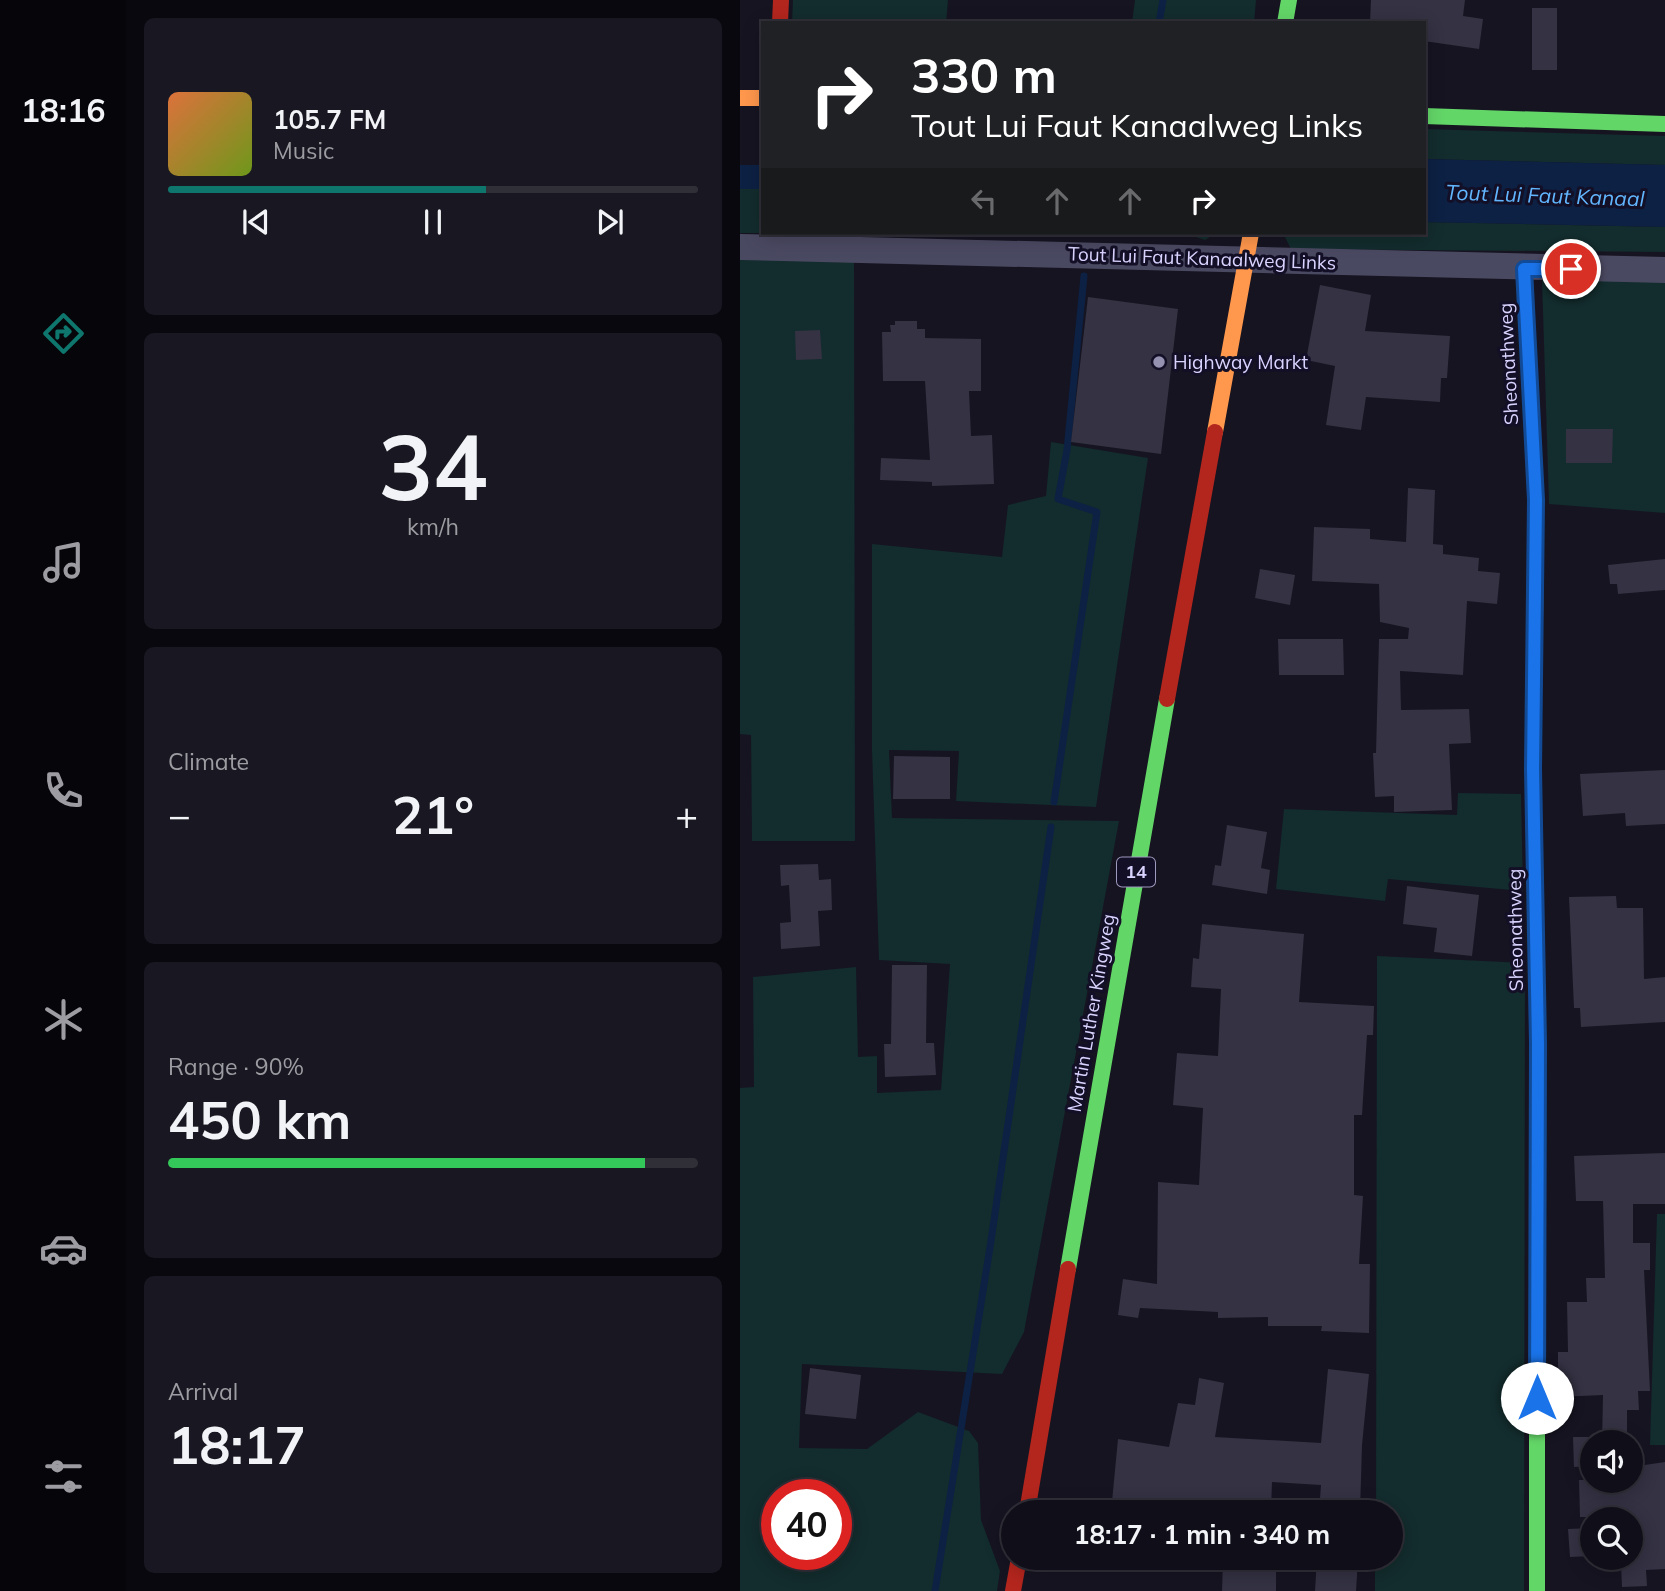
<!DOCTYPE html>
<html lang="en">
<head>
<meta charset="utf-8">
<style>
	body { margin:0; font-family:Mulish,sans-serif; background:#191822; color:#f1f3f6; height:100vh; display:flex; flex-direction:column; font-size:26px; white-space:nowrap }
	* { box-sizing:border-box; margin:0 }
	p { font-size:23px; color:#9c9ca2 }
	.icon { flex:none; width:38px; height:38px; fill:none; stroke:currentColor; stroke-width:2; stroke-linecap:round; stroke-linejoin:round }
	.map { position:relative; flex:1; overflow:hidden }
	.sheet { display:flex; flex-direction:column; gap:18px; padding:18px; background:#09080e; width:614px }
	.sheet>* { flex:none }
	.guide { position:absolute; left:21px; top:21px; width:665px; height:214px; border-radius:0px; box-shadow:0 4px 18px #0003,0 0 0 2px #302f38; background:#202124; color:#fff; overflow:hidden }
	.tools { position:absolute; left:840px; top:1430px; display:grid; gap:14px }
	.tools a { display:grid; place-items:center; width:63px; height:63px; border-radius:50%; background:#100f19; box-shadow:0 4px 18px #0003,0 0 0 2px #302f38; font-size:35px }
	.speed { position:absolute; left:21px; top:1479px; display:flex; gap:14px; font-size:35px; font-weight:700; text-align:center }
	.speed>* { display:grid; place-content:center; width:91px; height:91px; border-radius:50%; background:#100f19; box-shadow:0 4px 18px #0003,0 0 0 2px #302f38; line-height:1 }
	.speed .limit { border:10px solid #d22; background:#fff; color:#111 }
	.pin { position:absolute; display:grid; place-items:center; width:60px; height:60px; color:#fff; margin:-30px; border:4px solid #fff; border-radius:50%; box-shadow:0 2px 7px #0007 }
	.me { position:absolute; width:77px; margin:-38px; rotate:0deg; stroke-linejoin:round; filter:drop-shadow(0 0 5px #0008) }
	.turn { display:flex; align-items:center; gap:24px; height:147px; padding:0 35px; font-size:32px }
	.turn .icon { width:91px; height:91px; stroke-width:2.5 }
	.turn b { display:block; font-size:49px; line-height:60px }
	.lanes { display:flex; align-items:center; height:66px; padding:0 35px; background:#0003; justify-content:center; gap:35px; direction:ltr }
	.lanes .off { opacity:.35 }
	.big { font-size:52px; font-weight:700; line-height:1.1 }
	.sheet .widget { flex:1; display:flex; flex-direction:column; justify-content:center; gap:10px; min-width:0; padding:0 24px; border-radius:10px; background:#191822 }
	.sheet .dial { align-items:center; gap:0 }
	.dial b { font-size:91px; line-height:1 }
	.song { display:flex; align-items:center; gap:21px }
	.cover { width:84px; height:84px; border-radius:10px; background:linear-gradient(135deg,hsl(20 70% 55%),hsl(80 70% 35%)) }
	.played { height:7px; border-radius:4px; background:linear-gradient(90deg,#0f766e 60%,#302f38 60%) }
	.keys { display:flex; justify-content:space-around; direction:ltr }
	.heat { display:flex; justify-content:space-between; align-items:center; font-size:38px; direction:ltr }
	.charge { height:10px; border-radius:5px; background:linear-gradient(90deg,#34c759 90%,#302f38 0) }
	.trip { position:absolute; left:261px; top:1500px; width:402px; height:70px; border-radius:35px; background:#100f19; box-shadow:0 4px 18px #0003,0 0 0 2px #302f38; font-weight:700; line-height:70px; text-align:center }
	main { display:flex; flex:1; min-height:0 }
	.dock { display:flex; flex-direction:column; width:126px; justify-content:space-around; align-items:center; background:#06060a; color:#9c9ca2 }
	.dock .icon { width:49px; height:49px }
	.dock .active { color:#0f766e }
	.dock b { font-size:32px; color:#f1f3f6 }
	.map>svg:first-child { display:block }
	.green { fill:#132c2d; fill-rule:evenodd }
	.water { fill:#0d2144 }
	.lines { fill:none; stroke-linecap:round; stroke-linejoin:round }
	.stream { stroke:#0d2144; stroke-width:7 }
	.canal { stroke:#0d2144; stroke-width:24 }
	.building { fill:#343243 }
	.street { stroke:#4a4962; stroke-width:26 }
	.fast { stroke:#63d668; stroke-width:16 }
	.slow { stroke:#ff974d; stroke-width:16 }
	.jam { stroke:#b3261e; stroke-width:16 }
	.route-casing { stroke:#114b97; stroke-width:18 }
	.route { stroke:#1a73e8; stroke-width:12 }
	.poi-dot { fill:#9591b1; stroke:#130f26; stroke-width:2.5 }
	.labels { text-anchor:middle; stroke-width:6; stroke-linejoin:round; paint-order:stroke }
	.shield { fill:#130f26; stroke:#9e99be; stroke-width:2 }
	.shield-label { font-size:18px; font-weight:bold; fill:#d9d4ff }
	.street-label { font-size:19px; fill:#d9d4ff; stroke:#130f26 }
	.poi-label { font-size:19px; fill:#d9d4ff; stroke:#130f26; text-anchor:start }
	.water-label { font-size:21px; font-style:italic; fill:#62b6ff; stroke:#130f26 }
</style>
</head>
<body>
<main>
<nav class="dock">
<b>18:16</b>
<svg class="icon active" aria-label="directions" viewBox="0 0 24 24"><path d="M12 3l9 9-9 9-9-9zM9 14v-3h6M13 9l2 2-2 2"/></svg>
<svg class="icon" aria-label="music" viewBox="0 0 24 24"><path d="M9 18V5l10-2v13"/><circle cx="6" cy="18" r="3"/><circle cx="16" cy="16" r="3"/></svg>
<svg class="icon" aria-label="phone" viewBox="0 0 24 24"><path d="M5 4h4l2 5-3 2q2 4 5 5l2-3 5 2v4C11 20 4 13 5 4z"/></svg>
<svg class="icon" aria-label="climate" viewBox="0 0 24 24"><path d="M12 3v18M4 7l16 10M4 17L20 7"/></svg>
<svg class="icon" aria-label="car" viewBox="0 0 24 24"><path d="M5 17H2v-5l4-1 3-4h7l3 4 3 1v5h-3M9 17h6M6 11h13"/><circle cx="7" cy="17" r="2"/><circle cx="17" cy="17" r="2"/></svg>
<svg class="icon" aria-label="filters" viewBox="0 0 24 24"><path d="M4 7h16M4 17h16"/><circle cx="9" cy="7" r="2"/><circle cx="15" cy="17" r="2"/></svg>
</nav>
<section class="sheet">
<div class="widget">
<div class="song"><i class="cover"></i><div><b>105.7 FM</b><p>Music</p></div></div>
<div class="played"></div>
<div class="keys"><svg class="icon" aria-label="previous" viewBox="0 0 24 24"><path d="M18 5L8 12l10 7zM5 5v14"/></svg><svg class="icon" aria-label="pause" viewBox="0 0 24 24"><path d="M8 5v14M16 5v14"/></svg><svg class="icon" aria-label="next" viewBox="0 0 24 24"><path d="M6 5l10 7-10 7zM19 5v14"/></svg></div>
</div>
<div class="widget dial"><b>34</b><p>km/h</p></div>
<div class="widget"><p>Climate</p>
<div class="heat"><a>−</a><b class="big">21°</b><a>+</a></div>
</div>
<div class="widget"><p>Range · 90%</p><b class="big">450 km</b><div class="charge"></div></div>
<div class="widget"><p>Arrival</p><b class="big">18:17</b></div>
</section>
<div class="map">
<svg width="925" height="1591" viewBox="0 0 925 1591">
	<rect width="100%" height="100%" fill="#161421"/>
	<g class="green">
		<polygon points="53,0 208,0 206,23 52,23"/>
		<polygon points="395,0 516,0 514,23 392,23"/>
		<polygon points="684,129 925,136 925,165 684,159"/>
		<rect x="0" y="177" width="23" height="56"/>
		<polygon points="684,222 925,227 925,252 551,249 543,233 684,233"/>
		<polygon points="35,233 476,233 465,240 450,235"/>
		<polygon points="0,258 114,259 115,841 12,841 11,735 0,734"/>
		<polygon points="802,280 925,281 925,513 809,504"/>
		<path d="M311,442L408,458L356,807L216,801L219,751L149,750L152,818L379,821L284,1332L262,1374L62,1364L59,1448L127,1449L178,1412L229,1431L238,1443L241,1520L260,1571L257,1591H0V1088L14,1087L13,977L116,967L118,1057L137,1056V1093L201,1090L210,964L139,960L132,750V544L262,557L268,505L306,496ZM37,1494H96V1554H37Z"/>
		<polygon points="718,793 781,794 783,891 648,879 645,901 536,889 544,809 717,815"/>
		<polygon points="637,956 785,963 784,1591 635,1591 635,1558 651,1558 651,1512 636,1512"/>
		<polygon points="917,1214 925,1214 925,1445 910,1445"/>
	</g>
	<polygon class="water" points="684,159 925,165 925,227 684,222"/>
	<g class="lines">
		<g class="stream">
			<polyline points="419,23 423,0"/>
			<polyline points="314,802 357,512 318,499 327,450 344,276"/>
			<polyline points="195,1591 251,1241 311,827"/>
		</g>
		<polyline class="canal" points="0,177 23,177"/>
	</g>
	<g class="building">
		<polygon points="631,0 725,0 723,16 743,19 739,49 684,41 684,23 630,23"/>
		<rect x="792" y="8" width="25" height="62"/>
		<polygon points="580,285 631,295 625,331 710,336 707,378 701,378 700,402 626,397 621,430 586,425 595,366 566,360"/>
		<polygon points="348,297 438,309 421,454 331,442"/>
		<polygon points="155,321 177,321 177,329 185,329 185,338 241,339 241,391 229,391 231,436 252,435 254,484 192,486 192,482 140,480 141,458 190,460 185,381 143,381 142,332 151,332 150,325 155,325"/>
		<polygon points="80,330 82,359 56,360 55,331"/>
		<polygon points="826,429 873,429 872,463 826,463"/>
		<polygon points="668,488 695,490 693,544 703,545 703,554 739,558 738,571 760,573 757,604 727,601 723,675 660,671 661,710 729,709 731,743 709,744 712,810 654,812 654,796 635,797 633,753 636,753 639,639 668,639 669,628 640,622 639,584 572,581 574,527 630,529 630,539 666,542"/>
		<polygon points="925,559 925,590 878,594 877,584 870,584 868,565"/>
		<polygon points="520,569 555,575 550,605 515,598"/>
		<polygon points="538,639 603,639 604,675 539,675"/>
		<polygon points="154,756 210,757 210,799 153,799"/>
		<polygon points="925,770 925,824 886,826 885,813 843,816 840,774"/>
		<polygon points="487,825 527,832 521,868 530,870 527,894 472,885 475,865 481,866"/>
		<polygon points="78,864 79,880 91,879 92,910 78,911 80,946 41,949 40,923 51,922 49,885 41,886 40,865"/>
		<polygon points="667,886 739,895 732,956 694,952 697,928 663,924"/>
		<polygon points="876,896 877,908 903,908 904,979 925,977 925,1022 841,1027 840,1008 834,1008 829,897"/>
		<polygon points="462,924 564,934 559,1002 634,1006 633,1035 627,1035 622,1115 614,1115 614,1195 623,1196 619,1264 630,1264 629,1333 581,1331 582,1326 528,1326 528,1317 478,1318 478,1312 400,1308 398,1318 378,1315 383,1279 417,1284 418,1182 459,1185 463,1108 433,1105 437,1053 478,1056 481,989 451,987 453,958 459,959"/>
		<polygon points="152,965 187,965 186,1043 194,1043 196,1075 145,1077 144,1044 151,1044"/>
		<polygon points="925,1153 925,1204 893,1204 893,1243 910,1243 910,1270 904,1270 910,1391 898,1391 899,1410 887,1410 887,1442 862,1442 863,1395 818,1397 818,1352 828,1352 827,1302 847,1302 846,1278 865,1278 863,1201 836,1201 834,1156"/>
		<polygon points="70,1368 121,1375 116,1419 65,1414"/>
		<polygon points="588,1369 629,1374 622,1445 620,1512 579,1512 581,1485 532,1482 531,1512 371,1512 378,1439 429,1447 438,1403 455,1405 459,1378 484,1383 475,1437 581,1443"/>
		<polygon points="833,1437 852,1437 852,1466 834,1467"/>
		<polygon points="925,1462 925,1569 906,1570 907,1586 882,1587 881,1563 891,1562 891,1517 840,1517 839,1480 891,1480 891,1467"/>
		<polygon points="852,1528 852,1556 830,1557 828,1529"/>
		<polygon points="577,1558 618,1558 616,1591 575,1591"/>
		<polygon points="483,1560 536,1561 536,1591 482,1591"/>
	</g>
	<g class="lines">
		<polyline class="street" points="0,247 925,270"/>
		<g class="fast">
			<polyline points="545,23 549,0"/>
			<polyline points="684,116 925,124"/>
			<polyline points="328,1269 427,699"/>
			<polyline points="797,1591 797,1344"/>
		</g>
		<g class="slow">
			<polyline points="0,98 23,98"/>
			<polyline points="784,269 796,500 795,621"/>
			<polyline points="475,432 511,233"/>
			<polyline points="797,1344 798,1042"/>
		</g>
		<g class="jam">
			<polyline points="40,23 41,0"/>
			<polyline points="795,621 793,769 798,1042"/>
			<polyline points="427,699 475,432"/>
			<polyline points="287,1512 328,1269"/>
			<polyline points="273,1591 279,1558"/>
		</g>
	</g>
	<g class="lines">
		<g class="route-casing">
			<polyline id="route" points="797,1398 798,1043 793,769 796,500 784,269 831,269"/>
		</g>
		<use href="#route" class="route"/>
	</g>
	<circle class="poi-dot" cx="419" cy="362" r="7"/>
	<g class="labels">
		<rect class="shield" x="377" y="857.5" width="38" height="29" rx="5"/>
		<g class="shield-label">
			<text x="396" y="878">14</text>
		</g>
		<g class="street-label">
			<text transform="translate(462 258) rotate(2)" y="7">Tout Lui Faut Kanaalweg Links</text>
			<text transform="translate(768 364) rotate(-93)" y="7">Sheonathweg</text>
			<text transform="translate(775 930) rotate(-91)" y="7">Sheonathweg</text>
			<text transform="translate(351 1013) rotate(-80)" y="7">Martin Luther Kingweg</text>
		</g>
		<g class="poi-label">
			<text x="433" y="369">Highway Markt</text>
		</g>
		<g class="water-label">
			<text transform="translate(805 196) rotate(2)" y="7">Tout Lui Faut Kanaal</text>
		</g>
	</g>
</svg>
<div class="tools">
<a><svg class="icon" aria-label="sound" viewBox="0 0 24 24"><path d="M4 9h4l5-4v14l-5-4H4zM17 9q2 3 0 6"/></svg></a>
<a><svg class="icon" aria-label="search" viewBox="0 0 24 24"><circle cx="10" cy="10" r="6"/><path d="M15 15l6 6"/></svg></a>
</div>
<div class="speed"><div class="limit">40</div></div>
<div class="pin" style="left:831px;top:269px;background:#d93025"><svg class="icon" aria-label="arrive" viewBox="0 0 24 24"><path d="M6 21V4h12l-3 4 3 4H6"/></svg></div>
<svg class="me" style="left:797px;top:1398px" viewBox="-20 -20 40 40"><circle r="19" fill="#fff"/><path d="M0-13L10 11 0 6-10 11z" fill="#1a73e8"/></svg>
<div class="trip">18:17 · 1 min · 340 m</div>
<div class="guide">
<div class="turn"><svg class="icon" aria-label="right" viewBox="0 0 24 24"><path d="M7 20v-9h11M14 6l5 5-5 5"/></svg><div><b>330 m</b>Tout Lui Faut Kanaalweg Links</div></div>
<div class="lanes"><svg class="icon off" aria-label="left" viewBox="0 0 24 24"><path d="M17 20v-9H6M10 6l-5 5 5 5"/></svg><svg class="icon off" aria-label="ahead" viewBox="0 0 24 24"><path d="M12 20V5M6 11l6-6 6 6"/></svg><svg class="icon off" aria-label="ahead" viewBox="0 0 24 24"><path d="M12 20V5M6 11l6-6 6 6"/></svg><svg class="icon" aria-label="right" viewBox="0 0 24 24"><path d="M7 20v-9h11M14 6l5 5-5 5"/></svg></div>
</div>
</div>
</main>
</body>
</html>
